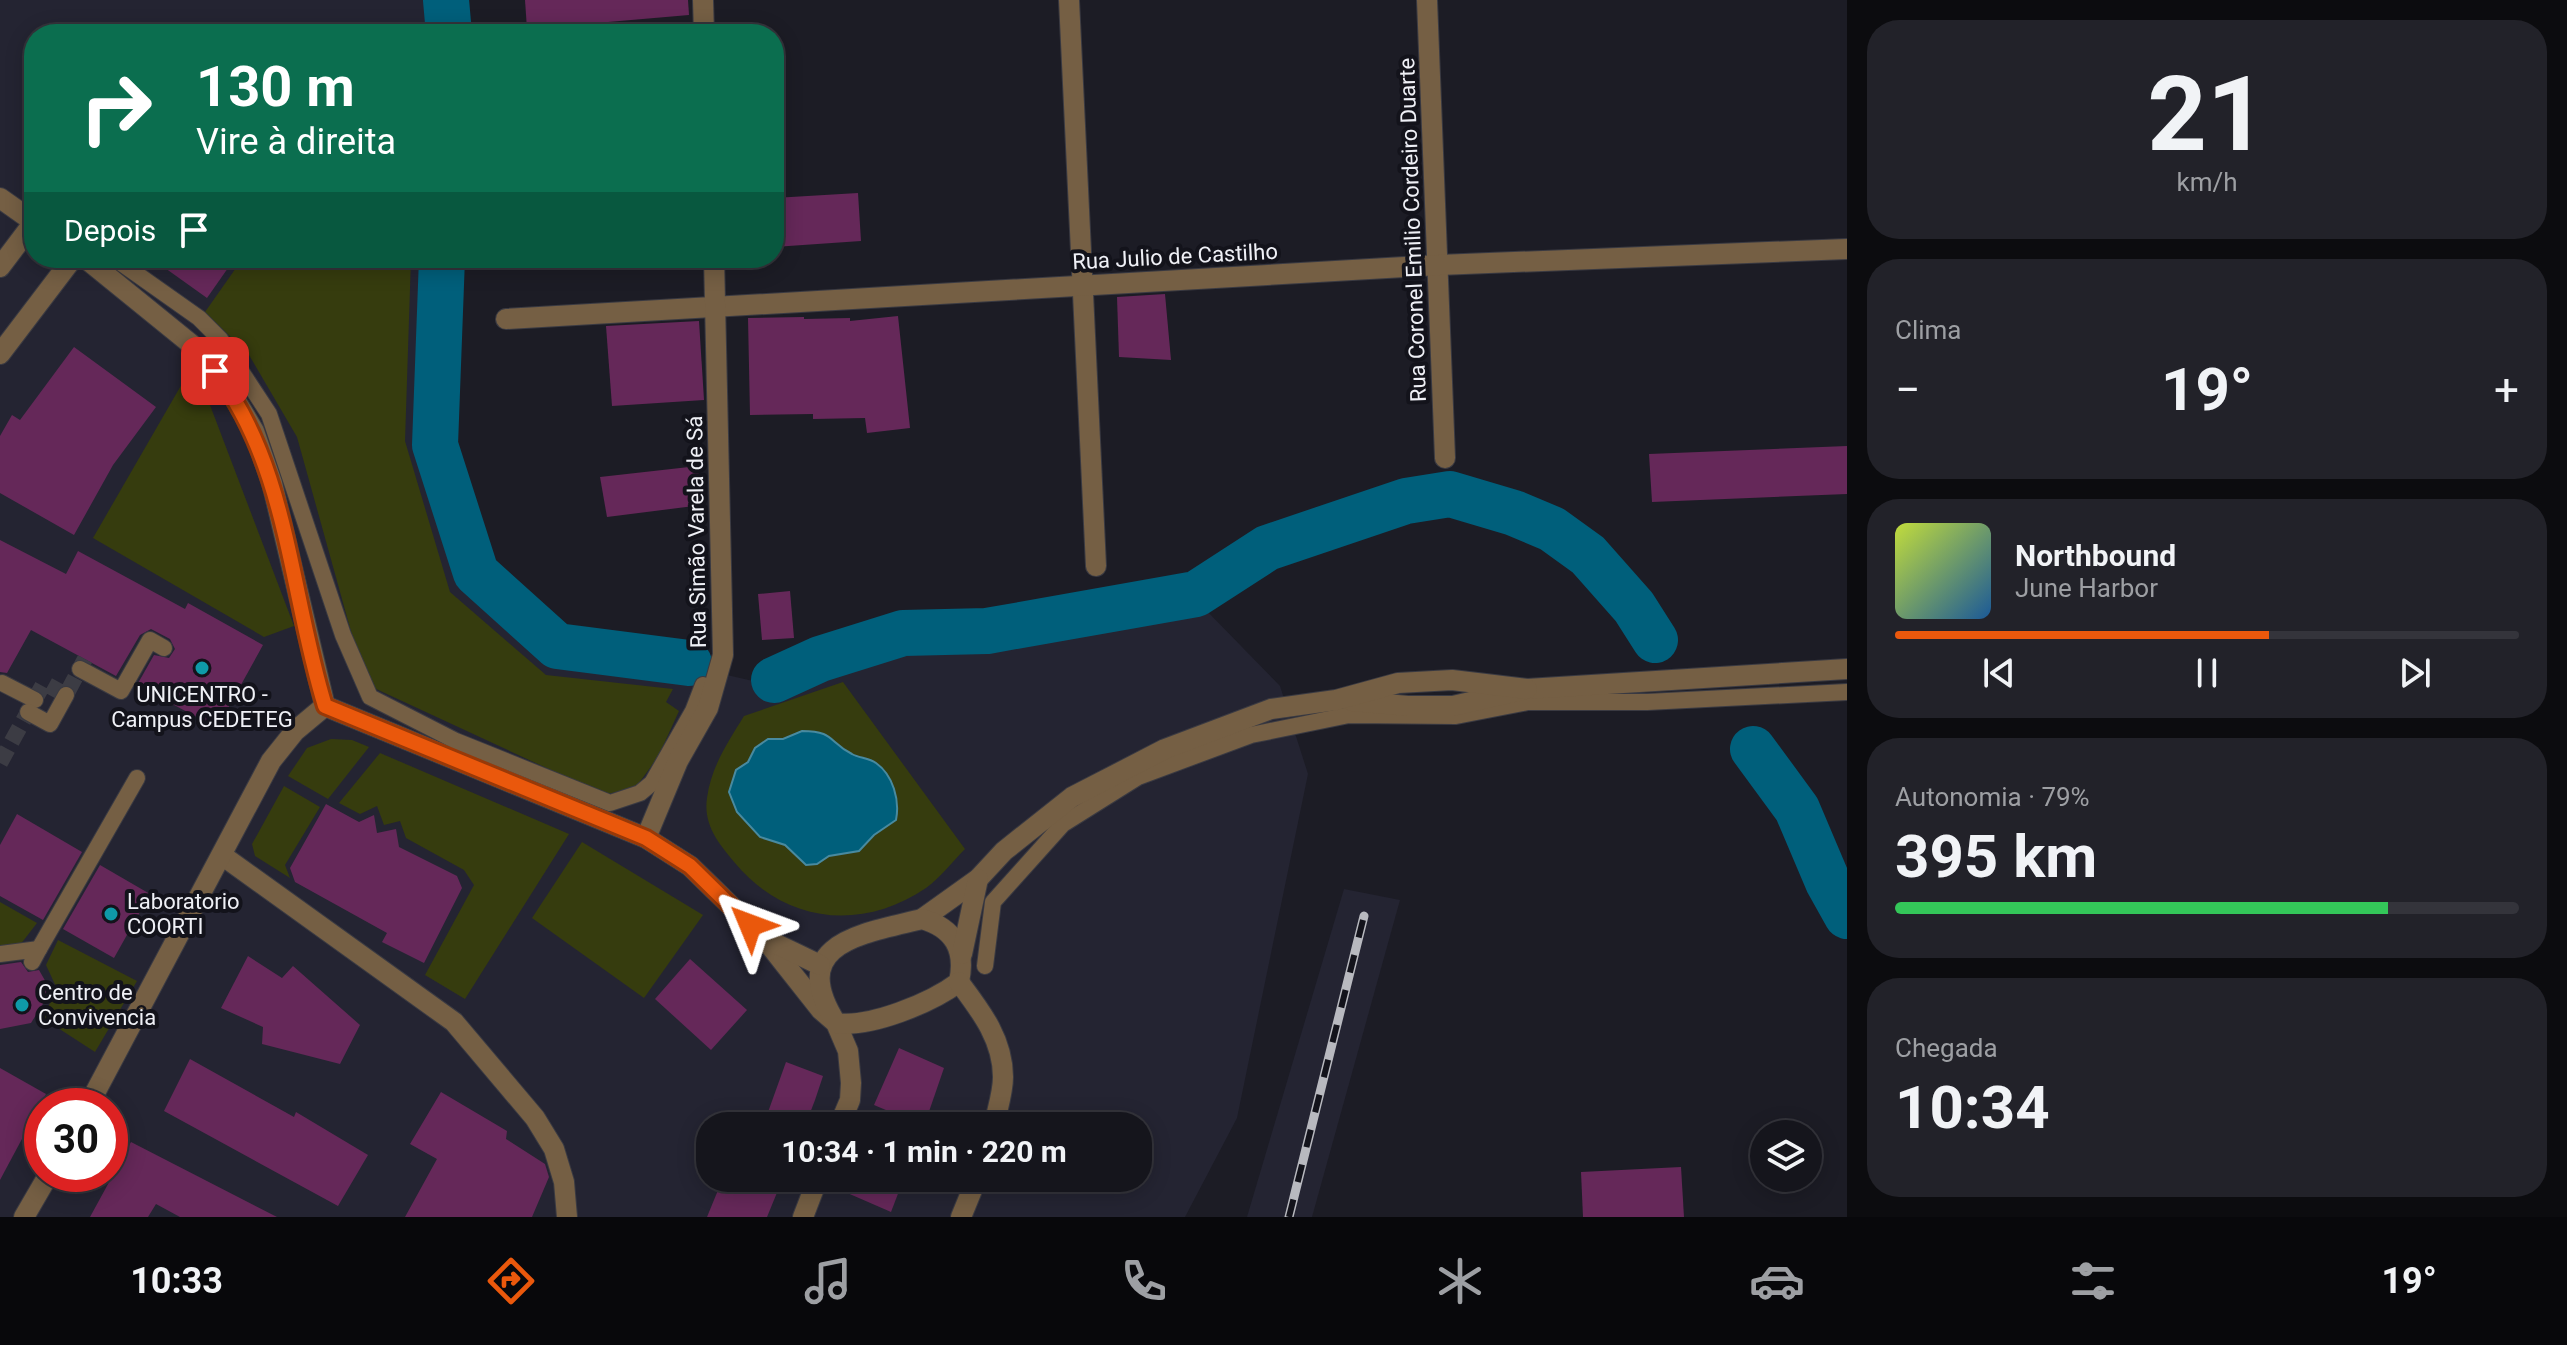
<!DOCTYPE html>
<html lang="pt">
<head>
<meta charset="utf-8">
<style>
	body { margin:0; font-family:Roboto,sans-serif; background:#222229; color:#f1f3f6; height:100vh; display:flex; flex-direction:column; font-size:30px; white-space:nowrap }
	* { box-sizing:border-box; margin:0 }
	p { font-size:26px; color:#9d9fa3 }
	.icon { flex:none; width:44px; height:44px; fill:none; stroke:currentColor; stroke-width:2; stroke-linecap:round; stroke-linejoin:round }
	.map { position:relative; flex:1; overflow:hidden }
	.drawer { display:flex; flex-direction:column; gap:20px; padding:20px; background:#0c0c0f; width:720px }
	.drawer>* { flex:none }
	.hud { position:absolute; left:24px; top:24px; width:760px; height:244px; border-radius:32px; box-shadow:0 4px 20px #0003,0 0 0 2px #34343b; background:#0b6e4f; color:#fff; overflow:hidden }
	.fabs { position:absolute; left:1750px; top:1120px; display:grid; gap:16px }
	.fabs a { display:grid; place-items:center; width:72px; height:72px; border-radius:50%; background:#15151c; box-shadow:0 4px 20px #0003,0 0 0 2px #34343b; font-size:40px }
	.speed { position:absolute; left:24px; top:1088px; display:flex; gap:16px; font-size:40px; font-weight:700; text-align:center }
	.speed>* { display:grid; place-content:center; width:104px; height:104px; border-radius:50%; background:#15151c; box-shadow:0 4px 20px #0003,0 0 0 2px #34343b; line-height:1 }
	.speed .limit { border:12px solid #d22; background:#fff; color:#111 }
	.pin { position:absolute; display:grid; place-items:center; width:68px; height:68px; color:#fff; margin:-34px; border-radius:16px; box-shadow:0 4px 12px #0006 }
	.me { position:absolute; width:88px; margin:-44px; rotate:314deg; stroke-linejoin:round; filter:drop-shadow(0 0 6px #0008) }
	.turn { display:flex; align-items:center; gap:28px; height:168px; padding:0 40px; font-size:36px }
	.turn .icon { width:104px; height:104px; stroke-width:2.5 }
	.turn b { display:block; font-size:56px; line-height:68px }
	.then { display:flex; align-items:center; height:76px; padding:0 40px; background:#0003; gap:16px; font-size:30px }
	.big { font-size:60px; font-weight:700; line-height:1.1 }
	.drawer .card { flex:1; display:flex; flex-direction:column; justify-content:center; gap:12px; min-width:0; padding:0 28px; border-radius:32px; background:#222229 }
	.drawer .dial { align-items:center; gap:0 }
	.dial b { font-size:104px; line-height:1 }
	.song { display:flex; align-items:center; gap:24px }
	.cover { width:96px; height:96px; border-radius:12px; background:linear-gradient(135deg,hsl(70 70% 55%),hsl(210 70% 35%)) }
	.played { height:8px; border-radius:4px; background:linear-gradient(90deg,#ea580c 60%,#34343b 60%) }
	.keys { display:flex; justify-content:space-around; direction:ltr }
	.heat { display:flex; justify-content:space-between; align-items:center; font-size:44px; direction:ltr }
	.charge { height:12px; border-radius:6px; background:linear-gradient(90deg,#34c759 79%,#34343b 0) }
	.trip { position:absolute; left:696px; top:1112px; width:456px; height:80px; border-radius:32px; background:#15151c; box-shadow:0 4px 20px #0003,0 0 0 2px #34343b; font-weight:700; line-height:80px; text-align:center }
	.tabs { display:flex; height:128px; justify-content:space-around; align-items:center; background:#08080b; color:#9d9fa3 }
	.tabs .icon { width:56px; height:56px }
	.tabs .on { color:#ea580c }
	.tabs b { font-size:36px; color:#f1f3f6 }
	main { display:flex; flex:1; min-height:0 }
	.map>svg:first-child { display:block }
	.built { fill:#242432; fill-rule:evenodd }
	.green { fill:#363c0e }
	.water { fill:#005f7b; stroke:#488aa0; stroke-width:2 }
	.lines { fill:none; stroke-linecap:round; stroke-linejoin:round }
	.river { stroke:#005f7b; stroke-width:46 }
	.building { fill:#652859 }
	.pedestrian-tunnel { stroke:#3c3c44; stroke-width:16; stroke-dasharray:16 8; stroke-linecap:butt }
	.pedestrian-casing { stroke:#3a3a42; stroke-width:18 }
	.minor-casing { stroke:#3a3a42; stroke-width:22 }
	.pedestrian { stroke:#755f44; stroke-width:16 }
	.minor { stroke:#755f44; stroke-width:20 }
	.rail-casing { stroke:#b8b9bf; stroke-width:9 }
	.rail { stroke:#13131b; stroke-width:6; stroke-dasharray:18; stroke-linecap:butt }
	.route-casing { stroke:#983908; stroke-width:20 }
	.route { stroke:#ea580c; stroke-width:14 }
	.culture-dot { fill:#0f9aa8; stroke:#13131b; stroke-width:3 }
	.labels { text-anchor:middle; stroke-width:8; stroke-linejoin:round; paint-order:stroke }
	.street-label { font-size:22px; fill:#eff0f6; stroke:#13131b }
	.poi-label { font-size:22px; fill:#eff0f6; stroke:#13131b; text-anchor:start }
</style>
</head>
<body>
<main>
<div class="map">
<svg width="1847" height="1217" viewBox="0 0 1847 1217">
	<rect width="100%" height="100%" fill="#1c1c25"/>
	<g class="built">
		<path d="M0,0H433L436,34H34V258H436L431,446L471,575L556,651L670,662L775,686L821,666L902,643L991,642L1202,606L1280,686L1308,774L1237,1118L1185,1217H0ZM42,1106H110V1174H42ZM710,1126H1138V1178H710Z"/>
		<polygon points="1344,889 1400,900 1312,1217 1247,1217"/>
	</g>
	<g class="green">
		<polygon points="243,258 411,258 405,441 450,592 546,675 673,689 666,702 679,711 658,757 636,787 608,794 581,784 374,688 352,635 297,437 249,355 205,312"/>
		<polygon points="194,363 294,626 264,637 93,538"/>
		<path d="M843,682L965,849C952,862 940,878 926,888C861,932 785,923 735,863C719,844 703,825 707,798C711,767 728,742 744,716Z"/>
		<polygon points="331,739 352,740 369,747 328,799 288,776 307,748"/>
		<polygon points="380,753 569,834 465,999 425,975 474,885 464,870 406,838 400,821 384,825 377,806 360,814 339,803"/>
		<polygon points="284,786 320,807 285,865 290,878 255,856 252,844"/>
		<polygon points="582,842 703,915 644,998 532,918"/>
		<polygon points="0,902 37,923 20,945 0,949"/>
		<polygon points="58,940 137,981 95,1052 41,1017 58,991 46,965"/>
	</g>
	<path class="water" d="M802,731C835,731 828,742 852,754C859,758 869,758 876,763C893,775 900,800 896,820L874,835L859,851L829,856L817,864L806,865L785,845L760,837L737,812L729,792L736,770L748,762L755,748L768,739H783Z"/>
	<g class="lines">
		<g class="river">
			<polyline points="446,0 449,34"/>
			<polyline points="442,258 435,445 476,573 557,646 689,663"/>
			<polyline points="774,680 820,659 903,633 987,631 1196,594 1267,548 1406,501 1450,494 1514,513 1552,529 1588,555 1634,607 1655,640"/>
			<polyline points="1753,749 1797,809 1828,882 1847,916"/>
		</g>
	</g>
	<g class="building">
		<polygon points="525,0 688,0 689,15 527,29"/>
		<polygon points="858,193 861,241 774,247 774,198"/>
		<polygon points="151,258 235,258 207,298"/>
		<polygon points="1165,294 1171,360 1119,357 1117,297"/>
		<polygon points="898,316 910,428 867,433 865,418 813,419 813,414 750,415 748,318 804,317 804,319 850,318 850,321"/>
		<polygon points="699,321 704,400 612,406 606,326"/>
		<polygon points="74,347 156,407 113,465 74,535 0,493 0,436 12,415 20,420"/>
		<polygon points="1847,446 1847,494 1652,502 1649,454"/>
		<polygon points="698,466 702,505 607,517 600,477"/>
		<polygon points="0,540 66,574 78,551 185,609 188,603 263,645 217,728 137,685 154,655 169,658 175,649 170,639 151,629 140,635 116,676 31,630 7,673 0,672"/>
		<polygon points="790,591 794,638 762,640 758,594"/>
		<polygon points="326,804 359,822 374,815 377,833 396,829 399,847 457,876 462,888 424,963 382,942 387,933 295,882 290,868"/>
		<polygon points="17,814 82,852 43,920 0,896 0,845"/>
		<polygon points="100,865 150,894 114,958 63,929"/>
		<polygon points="248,956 282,978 293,966 360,1025 340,1064 262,1044 263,1027 221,1008"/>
		<polygon points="690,959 747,1010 711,1050 655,999"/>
		<polygon points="21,962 28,972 39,970 51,991 31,1023 0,1029 0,965"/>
		<polygon points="899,1048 944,1068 924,1126 874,1105"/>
		<polygon points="190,1059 294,1117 296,1112 368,1155 338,1206 164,1111"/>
		<polygon points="786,1062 823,1076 815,1100 805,1126 763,1126"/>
		<polygon points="0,1068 46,1094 0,1180"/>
		<polygon points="441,1092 507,1131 506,1139 545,1164 549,1177 532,1217 405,1217 437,1159 410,1144"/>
		<polygon points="131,1142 277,1217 180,1217 156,1204 148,1217 90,1217"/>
		<polygon points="1681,1167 1684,1217 1583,1217 1581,1172"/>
		<polygon points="723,1178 783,1178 767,1217 707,1217"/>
		<polygon points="831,1178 904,1178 891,1212 829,1185"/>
	</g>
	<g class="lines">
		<polyline class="pedestrian-tunnel" points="0,763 44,683 66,695 85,659"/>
		<g class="pedestrian-casing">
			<g id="pedestrian">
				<polyline points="114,258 199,318 220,339 269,414 343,635 370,697 456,741 610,803 640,793 652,783 693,711 703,685"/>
				<polyline points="80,669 121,691 150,640 164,648"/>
				<polyline points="2,683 35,700"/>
				<polyline points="28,712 50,724 66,695"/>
				<polyline points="39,949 137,778"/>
				<polyline points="0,954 39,949 32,962"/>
				<polyline points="985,966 993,902 1063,824 1138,777 1251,735 1349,715 1456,716 1528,702 1647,702 1847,692"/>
			</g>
		</g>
		<g class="minor-casing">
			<g id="minor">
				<polyline points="703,0 704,34"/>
				<polyline points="1069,0 1096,566"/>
				<polyline points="1427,0 1445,458"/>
				<polyline points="0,198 34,222"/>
				<polyline points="85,258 202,353 229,389 254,431 272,483 325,706"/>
				<polyline points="0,267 34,222"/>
				<polyline points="506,319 1439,265 1847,249"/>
				<polyline points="0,354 73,258"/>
				<polyline points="1352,701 1408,706 1453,706 1527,689 1847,669"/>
				<polyline points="325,706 646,838 690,866 764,938 821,1010 836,1023 848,1051 851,1083 850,1100 839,1126"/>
				<polyline points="646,838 678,761 708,708 723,655 714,258"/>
				<polyline points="223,856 454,1022 535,1118 554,1149 564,1182 567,1217"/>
				<polyline points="922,919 978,879 1004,851 1072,797 1165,749 1271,709 1336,700 1398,683 1452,680 1527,689"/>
				<path d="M922,919C954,928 966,950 959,982C931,1003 870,1028 836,1023C786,943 861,934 922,919Z"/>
				<polyline points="768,940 820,965"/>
				<polyline points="962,954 978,879"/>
				<path d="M959,982C980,1010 1003,1039 1003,1077C1003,1093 997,1110 994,1126"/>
				<polyline points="88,1106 271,761 295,731 325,706"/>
				<polyline points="24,1217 49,1174"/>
				<polyline points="803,1217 818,1178"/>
				<polyline points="961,1217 977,1178"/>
			</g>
		</g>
		<use href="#pedestrian" class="pedestrian"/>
		<use href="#minor" class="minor"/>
		<g class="rail-casing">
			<polyline id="rail" points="1289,1217 1364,916"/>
		</g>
		<use href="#rail" class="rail"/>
	</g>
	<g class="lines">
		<g class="route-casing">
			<path id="route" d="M215,371C289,468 290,594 325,706L646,838L690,866L750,925"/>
		</g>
		<use href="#route" class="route"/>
	</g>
	<g class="culture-dot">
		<circle cx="202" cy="668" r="8"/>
		<circle cx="111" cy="914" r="8"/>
		<circle cx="22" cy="1005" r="8"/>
	</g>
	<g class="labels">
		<g class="street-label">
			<text transform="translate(1412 230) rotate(-92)" y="8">Rua Coronel Emilio Cordeiro Duarte</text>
			<text transform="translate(1175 256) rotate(-3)" y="8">Rua Julio de Castilho</text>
			<text transform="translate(696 532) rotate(-91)" y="8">Rua Simão Varela de Sá</text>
		</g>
		<g class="poi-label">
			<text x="202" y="702" text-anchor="middle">UNICENTRO -<tspan x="202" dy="25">Campus CEDETEG</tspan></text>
			<text x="127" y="909">Laboratorio<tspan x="127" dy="25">COORTI</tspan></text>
			<text x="38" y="1000">Centro de<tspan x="38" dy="25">Convivencia</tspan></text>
		</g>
	</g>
</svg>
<div class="fabs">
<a><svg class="icon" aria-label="layers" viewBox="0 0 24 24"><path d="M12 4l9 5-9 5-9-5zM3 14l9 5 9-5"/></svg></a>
</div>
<div class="speed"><div class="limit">30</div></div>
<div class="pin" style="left:215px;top:371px;background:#d93025"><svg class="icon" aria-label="arrive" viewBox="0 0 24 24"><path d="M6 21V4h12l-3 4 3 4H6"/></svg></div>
<svg class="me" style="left:750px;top:925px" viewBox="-20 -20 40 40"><path d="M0-17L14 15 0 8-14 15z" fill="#ea580c" stroke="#fff" stroke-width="4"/></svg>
<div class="trip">10:34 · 1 min · 220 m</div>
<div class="hud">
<div class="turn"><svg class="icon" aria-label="right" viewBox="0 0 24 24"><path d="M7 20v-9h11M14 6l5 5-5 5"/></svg><div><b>130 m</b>Vire à direita</div></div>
<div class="then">Depois<svg class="icon" aria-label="arrive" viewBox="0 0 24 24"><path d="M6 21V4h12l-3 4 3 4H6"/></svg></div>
</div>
</div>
<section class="drawer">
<div class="card dial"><b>21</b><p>km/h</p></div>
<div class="card"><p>Clima</p>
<div class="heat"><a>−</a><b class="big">19°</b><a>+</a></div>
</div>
<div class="card">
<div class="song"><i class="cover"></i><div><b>Northbound</b><p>June Harbor</p></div></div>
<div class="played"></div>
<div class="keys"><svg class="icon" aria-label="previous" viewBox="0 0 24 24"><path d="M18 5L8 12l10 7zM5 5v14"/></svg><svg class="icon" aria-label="pause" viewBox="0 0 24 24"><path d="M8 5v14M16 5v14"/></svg><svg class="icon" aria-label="next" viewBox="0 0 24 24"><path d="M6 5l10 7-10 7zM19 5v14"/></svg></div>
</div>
<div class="card"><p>Autonomia · 79%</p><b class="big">395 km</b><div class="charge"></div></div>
<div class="card"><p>Chegada</p><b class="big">10:34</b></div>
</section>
</main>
<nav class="tabs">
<b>10:33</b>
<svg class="icon on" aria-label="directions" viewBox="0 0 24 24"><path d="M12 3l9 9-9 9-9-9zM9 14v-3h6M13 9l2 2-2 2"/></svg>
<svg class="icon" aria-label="music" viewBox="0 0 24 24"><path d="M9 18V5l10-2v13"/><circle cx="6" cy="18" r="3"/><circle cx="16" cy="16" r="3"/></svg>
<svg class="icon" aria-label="phone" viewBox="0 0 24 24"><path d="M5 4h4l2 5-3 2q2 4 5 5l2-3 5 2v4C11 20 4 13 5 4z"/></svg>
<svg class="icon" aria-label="climate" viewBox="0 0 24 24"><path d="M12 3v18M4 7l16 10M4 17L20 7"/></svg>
<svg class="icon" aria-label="car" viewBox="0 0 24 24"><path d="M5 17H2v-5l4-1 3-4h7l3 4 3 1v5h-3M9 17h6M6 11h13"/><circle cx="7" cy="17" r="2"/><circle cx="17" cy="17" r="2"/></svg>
<svg class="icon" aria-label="filters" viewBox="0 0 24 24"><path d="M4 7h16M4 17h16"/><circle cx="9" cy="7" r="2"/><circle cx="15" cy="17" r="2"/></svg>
<b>19°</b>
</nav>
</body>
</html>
